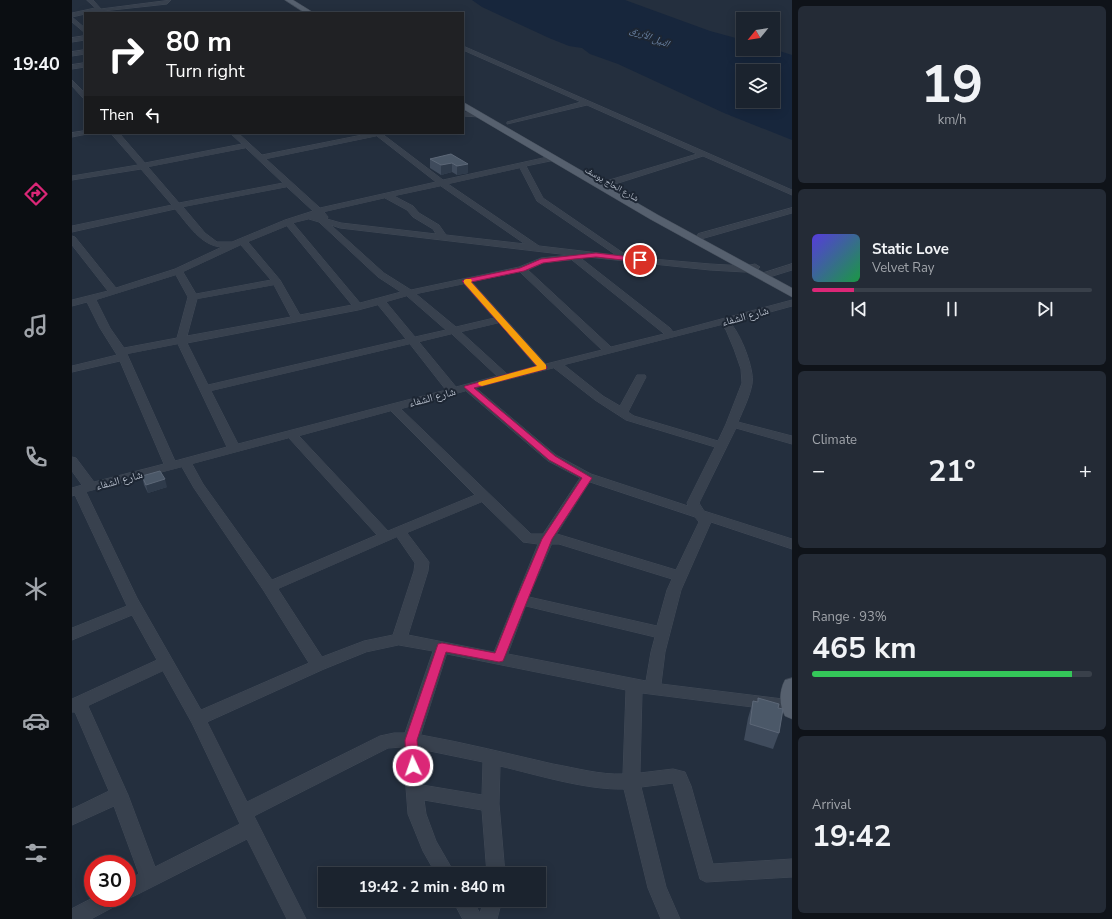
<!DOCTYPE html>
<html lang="en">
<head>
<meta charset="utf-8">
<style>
	body { margin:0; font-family:"Nunito Sans","Noto Naskh Arabic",sans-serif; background:#242b36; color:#f1f3f6; height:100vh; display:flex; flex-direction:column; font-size:15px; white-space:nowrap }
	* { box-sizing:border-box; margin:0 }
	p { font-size:13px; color:#a0a4aa }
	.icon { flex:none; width:22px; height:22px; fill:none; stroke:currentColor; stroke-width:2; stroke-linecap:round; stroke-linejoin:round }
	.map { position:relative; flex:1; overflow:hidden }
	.details { display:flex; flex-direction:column; gap:6px; padding:6px; background:#0f1319; width:320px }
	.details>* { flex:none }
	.guide { position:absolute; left:12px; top:12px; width:380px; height:122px; border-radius:0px; box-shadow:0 2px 10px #0003,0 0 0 1px #39404a; background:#202124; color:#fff; overflow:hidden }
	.needle { width:26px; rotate:240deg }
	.tools { position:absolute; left:664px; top:12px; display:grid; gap:8px }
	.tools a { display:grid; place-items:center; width:44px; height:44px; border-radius:0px; background:#1b232e; box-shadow:0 2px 10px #0003,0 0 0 1px #39404a; font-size:20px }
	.speed { position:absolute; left:12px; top:855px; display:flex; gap:8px; font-size:20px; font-weight:700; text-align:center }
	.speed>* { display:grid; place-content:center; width:52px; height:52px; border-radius:50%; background:#1b232e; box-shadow:0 2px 10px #0003,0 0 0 1px #39404a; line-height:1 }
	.speed .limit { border:6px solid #d22; background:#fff; color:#111 }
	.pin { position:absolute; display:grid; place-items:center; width:34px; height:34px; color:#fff; margin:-17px; border:2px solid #fff; border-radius:50%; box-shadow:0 1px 4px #0007 }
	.me { position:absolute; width:44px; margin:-22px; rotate:357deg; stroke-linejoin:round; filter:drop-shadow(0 0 3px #0008) }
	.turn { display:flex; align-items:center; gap:14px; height:84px; padding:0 16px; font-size:18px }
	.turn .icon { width:52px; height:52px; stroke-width:2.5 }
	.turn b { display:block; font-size:28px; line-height:34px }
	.then { display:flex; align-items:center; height:38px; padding:0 16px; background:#0003; gap:8px; font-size:15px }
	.big { font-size:30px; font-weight:700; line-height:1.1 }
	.details .widget { flex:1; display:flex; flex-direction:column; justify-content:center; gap:6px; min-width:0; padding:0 14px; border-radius:6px; background:#242b36 }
	.details .dial { align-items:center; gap:0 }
	.dial b { font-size:52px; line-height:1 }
	.song { display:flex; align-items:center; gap:12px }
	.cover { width:48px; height:48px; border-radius:6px; background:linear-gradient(135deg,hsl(250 70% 55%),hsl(140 70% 35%)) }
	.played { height:4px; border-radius:2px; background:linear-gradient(90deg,#db2777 15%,#39404a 15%) }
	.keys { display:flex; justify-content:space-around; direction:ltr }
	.heat { display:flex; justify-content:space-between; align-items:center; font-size:22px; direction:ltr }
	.charge { height:6px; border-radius:3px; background:linear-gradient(90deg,#34c759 93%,#39404a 0) }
	.trip { position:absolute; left:246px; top:867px; width:228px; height:40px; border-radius:0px; background:#1b232e; box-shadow:0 2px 10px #0003,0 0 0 1px #39404a; font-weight:700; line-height:40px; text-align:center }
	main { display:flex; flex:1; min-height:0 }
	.menu { display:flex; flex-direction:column; width:72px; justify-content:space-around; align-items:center; background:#0b0e12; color:#a0a4aa }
	.menu .icon { width:28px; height:28px }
	.menu .selected { color:#db2777 }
	.menu b { font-size:18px; color:#f1f3f6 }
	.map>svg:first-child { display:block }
	.water { fill:#17263c; fill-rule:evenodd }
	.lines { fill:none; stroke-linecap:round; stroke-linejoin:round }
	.minor-casing { stroke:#414a57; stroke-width:1 }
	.major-casing { stroke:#414a57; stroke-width:1 }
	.minor { fill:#38414e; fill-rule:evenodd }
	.major { fill:#56606e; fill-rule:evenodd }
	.wall { fill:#3f4b5c }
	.shaded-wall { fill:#2f3b4b }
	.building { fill:#4b5868; stroke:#5c6777 }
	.route { fill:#db2777; stroke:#8e194d }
	.slow { fill:#f59e0b }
	.labels { text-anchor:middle; stroke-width:4; stroke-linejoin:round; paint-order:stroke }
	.far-street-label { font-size:9px; fill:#b4bcc9; stroke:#1d2633 }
	.far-water-label { font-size:10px; font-style:italic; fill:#6d86a8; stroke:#1d2633 }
	.street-label { font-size:11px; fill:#b4bcc9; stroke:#1d2633 }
</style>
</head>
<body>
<main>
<nav class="menu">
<b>19:40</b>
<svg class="icon selected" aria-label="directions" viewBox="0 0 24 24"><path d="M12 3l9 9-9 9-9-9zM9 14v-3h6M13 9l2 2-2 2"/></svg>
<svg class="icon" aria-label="music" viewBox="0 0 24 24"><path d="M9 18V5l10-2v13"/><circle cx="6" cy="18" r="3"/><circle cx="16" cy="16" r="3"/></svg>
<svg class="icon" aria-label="phone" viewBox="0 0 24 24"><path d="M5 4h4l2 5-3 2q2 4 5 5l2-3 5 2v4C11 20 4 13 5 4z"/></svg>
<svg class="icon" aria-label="climate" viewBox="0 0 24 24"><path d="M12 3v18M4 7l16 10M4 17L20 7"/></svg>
<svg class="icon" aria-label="car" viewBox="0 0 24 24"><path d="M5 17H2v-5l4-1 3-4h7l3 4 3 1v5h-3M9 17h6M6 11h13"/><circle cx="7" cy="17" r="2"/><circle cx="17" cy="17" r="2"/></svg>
<svg class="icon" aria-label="filters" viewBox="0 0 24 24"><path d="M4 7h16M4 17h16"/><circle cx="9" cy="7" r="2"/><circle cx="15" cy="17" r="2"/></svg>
</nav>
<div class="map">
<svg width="720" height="919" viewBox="0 0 720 919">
	<rect width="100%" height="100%" fill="#242f3e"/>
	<path class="water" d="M400,0H553L638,31L671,40V49H701L720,55V140L652,113L546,64L518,54L510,48L497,46L477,38L410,7ZM671,71H701V101H671Z"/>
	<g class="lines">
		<g class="minor-casing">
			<g id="minor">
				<polygon points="15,0 21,0 29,9 99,0 95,4 22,12 0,17 0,13 23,8"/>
				<polygon points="0,17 13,28 13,33 0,22"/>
				<polygon points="13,36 13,40 0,42 0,38"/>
				<polygon points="391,46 720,190 720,195 631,156 540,185 534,185 534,181 625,154 515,105 435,124 435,122 509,102 391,50"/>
				<polygon points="13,50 13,54 0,56 0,52"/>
				<polygon points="13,63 13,67 0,69 0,65"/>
				<polygon points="0,80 13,93 13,99 11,98 0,86"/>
				<polygon points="391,112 408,113 411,115 408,117 391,116"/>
				<polygon points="13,131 13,133 17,133 15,134 0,137 0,133"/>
				<path d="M39,133H47L73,163L170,144L158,133H166L190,155L300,133H309L371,180L480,156H483V160L454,166L471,198L557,257L638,264L673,266L683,264L688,267L686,269L673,272L638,270L506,256L598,328L601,332L720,300V306L658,323C668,332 683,370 680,384C678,396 671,410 666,422L720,436V444L664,428L627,503L632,511L720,539V549L639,522L609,590L593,652L589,684L719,700L720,712L570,693L568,773L601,769L613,772L619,786L641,864L720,859V877L634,882L628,879L601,783L569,787L594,887L608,919H589L576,888L552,789C514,790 466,775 428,766L427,804L433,874H415L410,810L352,800L354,814L364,841L383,874H364L351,851L336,814L331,747L316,748L182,816L234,919H215L175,839L62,896L55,899L53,898H55V880L67,874L42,806L0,825V809L37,791L3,712H0V699L85,660L60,615L0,640V628L55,606L3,495L0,496V488L10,485L0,471V457L4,458L22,482L92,464L48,361L0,372V366L45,355L28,328L15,302L0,306V300L36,291L0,245V236L3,237L44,288L103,269L150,247C129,246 116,224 103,209L0,232V226L100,205L69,169L0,180V176L66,165ZM305,136L364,182L248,208L194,159ZM174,148L211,183L107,203L76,167ZM448,168L465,201L544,255L467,246L376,184ZM369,186L453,244L374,235L367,225L347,213L341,206L322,196ZM215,187L241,211L213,220L160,242H145L133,233L111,207ZM313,198L335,210L341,217L361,229L364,234L269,223L255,219L256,217L252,212ZM237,219L247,222L306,277L329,292L288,303L221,223ZM259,225L268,228L497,255L469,258L447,267L339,290L312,273ZM215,226L280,305L228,315L208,280L176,242ZM169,245L199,280L124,294L111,272ZM500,260L590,332L592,334L539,347L456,270L471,263ZM448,272L530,350L474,364L400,282ZM104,275L116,297L105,338L52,348L38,328L24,300ZM392,284L422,318L384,327L344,294ZM202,285L219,317L115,336L125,299ZM335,296L374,330L343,337L314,302ZM306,305L334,339L136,385L115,343L286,310ZM427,323L464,366L435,374L389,332ZM649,325L654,330L662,349L669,369L670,383L654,424L646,441L562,416L556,412L574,377L573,375H565L548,406L531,396L492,365ZM380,334L425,376L384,387L347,342ZM106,344L155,447L103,461L55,354ZM338,344L374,390L166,444L139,391ZM482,368L523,400L554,420L643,447L615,503L616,506L519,474L484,455L404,388ZM394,391L476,461L508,478L471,534H459L329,409ZM319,411L403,495L316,531L227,436ZM217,438L305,535L200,580L131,484L120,464ZM110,467L122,488L192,591L237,663L129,710L65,598L14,492ZM518,482L623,517L627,522L604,570L485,534ZM410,502L451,542L466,544L422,652L336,635L356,571L357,562L335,533ZM325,537L343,563L342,571L321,635L292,641L250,657L206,589ZM480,544H487L600,579L595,590L585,626L457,597ZM454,606L583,637L579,652L574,681L436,654ZM327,645L361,651L333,733H322L308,736L175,802L135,722L252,669L294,652ZM375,654L554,690L551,774C528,775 504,768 481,764C437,754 394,743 349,735ZM91,671L120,723L168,824L83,867L56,795L16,706ZM348,749L411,762L410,795L350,785Z"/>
				<polygon points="720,208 720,213 629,239 625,236 626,234"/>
				<polygon points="720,264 720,270 691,279 686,276 688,274"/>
				<polygon points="21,898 49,898 47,904 19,919 0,919 0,909"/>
				<polygon points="381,900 400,900 408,913 412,900 430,900 425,919 391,919"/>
			</g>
		</g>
		<g class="major-casing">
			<g id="major">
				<polygon points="213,0 221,0 242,13 233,13"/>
				<polygon points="391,102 586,215 720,288 720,297 578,219 391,109"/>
				<path d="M720,678V719L713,716C707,705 707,691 713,680Z"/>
			</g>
		</g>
		<use href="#minor" class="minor"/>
		<use href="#major" class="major"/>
	</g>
	<g class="wall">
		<polygon points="379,154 396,173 385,175 380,172 369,175 358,168 358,159"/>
		<polygon points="70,476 95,487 76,493 72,485"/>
		<polygon points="686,698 706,708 707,733 701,749 672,740 676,718 681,701 685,702"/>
	</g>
	<g class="shaded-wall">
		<polygon points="380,163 380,172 369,175 369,165"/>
		<polygon points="396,164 396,173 385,175 385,166"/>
		<polygon points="93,479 95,487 76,493 74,485"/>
	</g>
	<g class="building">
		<polygon points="379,154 396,164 385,166 380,163 369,165 358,159"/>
		<polygon points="88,471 93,479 74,485 70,476"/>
		<polygon points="686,698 707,704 706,708 711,709 707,733 678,724 681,701 686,702"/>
	</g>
	<polygon class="route" points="524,253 568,258 572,260 568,262 524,257 502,259 471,263 452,271 399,282 475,367 474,369 402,388 483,456 520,478 480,539 431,661 427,662 374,652 345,740 347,766 345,769 341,771 336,769 334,766 333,740 366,644 370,643 423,653 444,600 470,539 510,478 477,460 392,387 393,386 465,366 390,281 394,279 448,268 469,259"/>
	<polygon class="slow" points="394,279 399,279 400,281 399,282 474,365 474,369 410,386 407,385 406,383 407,382 465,366 392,283 392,280"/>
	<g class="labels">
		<g class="far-street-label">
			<text transform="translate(540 184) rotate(30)" y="3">شارع الحاج يوسف</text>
		</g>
		<g class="far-water-label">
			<text transform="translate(578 36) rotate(21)" y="4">النيل الأزرق</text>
		</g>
		<g class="street-label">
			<text transform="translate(673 316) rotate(-15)" y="4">شارع الشفاء</text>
			<text transform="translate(360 397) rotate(-15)" y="4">شارع الشفاء</text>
			<text transform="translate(47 480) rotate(-15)" y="4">شارع الشفاء</text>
		</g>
	</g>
</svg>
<div class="tools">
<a><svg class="needle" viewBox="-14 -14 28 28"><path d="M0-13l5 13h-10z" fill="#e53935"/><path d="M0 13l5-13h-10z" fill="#a0a4aa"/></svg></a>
<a><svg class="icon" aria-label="layers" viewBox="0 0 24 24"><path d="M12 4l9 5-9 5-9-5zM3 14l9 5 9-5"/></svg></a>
</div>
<div class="speed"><div class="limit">30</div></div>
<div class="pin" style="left:568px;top:260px;background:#d93025"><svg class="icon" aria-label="arrive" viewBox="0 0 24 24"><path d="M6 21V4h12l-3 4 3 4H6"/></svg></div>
<svg class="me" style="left:341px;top:766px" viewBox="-20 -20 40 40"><circle r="17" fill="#db2777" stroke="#fff" stroke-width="3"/><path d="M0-11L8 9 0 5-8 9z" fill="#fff"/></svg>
<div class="trip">19:42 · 2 min · 840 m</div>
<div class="guide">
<div class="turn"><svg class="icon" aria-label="right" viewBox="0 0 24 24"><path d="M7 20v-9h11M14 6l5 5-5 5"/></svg><div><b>80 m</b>Turn right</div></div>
<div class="then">Then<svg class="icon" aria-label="left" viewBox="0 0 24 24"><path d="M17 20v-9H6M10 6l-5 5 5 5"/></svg></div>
</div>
</div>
<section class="details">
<div class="widget dial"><b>19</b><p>km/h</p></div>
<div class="widget">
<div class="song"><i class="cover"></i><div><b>Static Love</b><p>Velvet Ray</p></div></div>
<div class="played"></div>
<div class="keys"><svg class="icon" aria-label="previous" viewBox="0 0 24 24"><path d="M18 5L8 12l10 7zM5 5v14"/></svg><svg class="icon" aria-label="pause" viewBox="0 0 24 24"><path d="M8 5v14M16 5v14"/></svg><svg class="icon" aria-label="next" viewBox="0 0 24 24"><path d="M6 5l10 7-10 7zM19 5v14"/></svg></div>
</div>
<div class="widget"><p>Climate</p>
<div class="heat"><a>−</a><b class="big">21°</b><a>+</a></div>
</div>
<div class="widget"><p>Range · 93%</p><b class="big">465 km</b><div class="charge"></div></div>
<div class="widget"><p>Arrival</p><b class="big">19:42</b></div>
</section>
</main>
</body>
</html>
